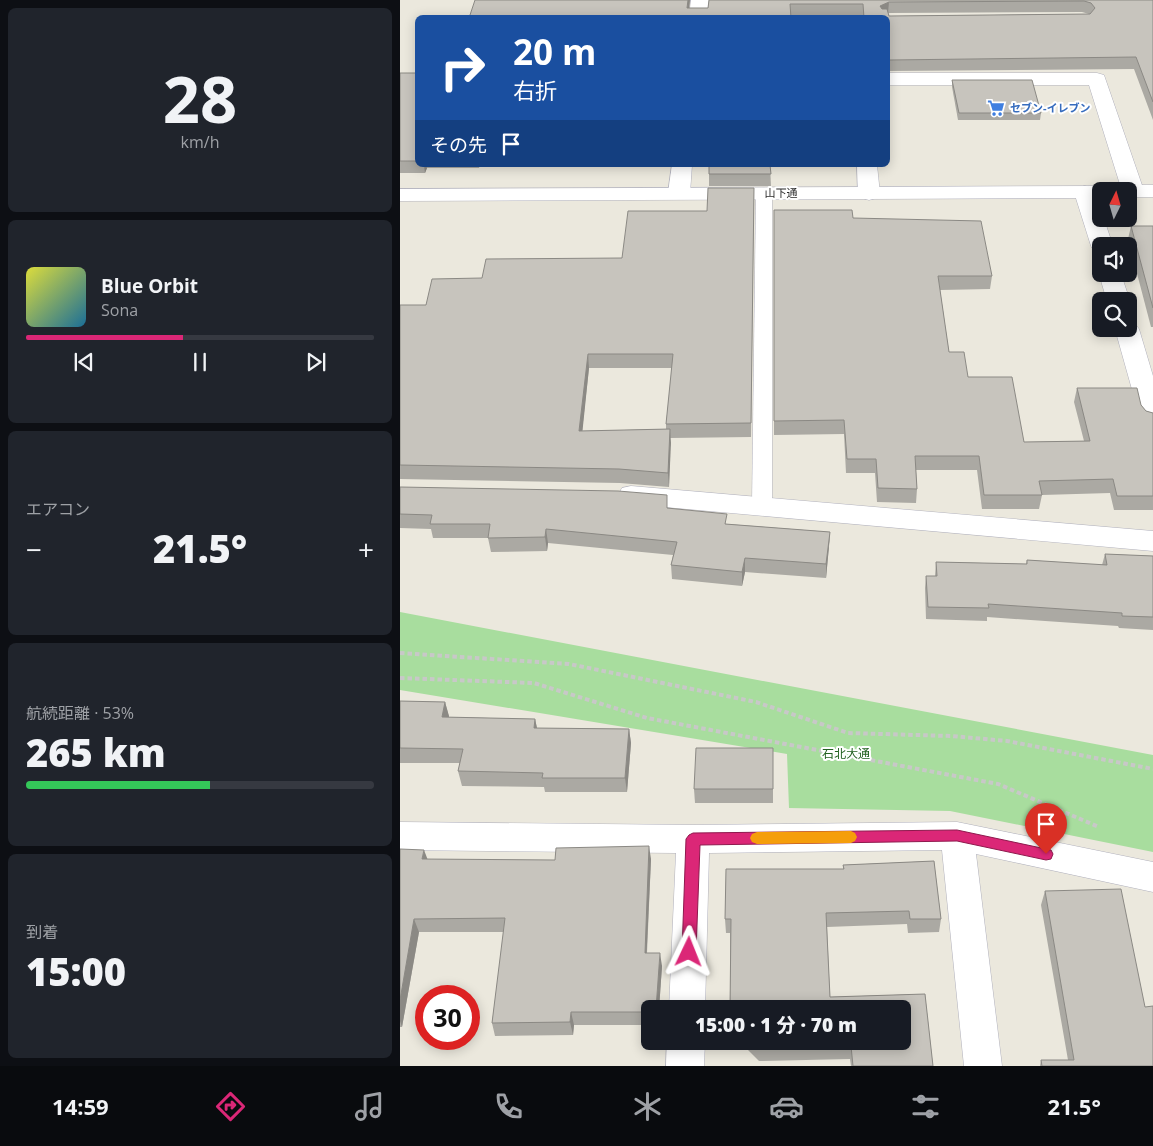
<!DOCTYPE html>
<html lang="ja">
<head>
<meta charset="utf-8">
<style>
	body { margin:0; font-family:"Open Sans","Noto Sans JP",sans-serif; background:#20242c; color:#f1f3f6; height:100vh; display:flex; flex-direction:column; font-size:19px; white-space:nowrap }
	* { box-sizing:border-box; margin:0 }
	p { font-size:16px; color:#9ea1a6 }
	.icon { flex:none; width:28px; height:28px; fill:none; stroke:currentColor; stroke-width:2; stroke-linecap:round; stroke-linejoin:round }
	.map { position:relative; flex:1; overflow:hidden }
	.side { display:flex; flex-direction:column; gap:8px; padding:8px; background:#0d0f14; width:400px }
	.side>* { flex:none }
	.hud { position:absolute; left:15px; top:15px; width:475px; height:152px; border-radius:8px; box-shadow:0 2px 12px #0003; background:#1a4fa0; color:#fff; overflow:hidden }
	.needle { width:32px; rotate:5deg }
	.buttons { position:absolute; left:692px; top:182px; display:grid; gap:10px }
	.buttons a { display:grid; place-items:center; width:45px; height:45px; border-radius:8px; background:#171b24; box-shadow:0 2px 12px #0003; font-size:25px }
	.speed { position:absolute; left:15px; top:985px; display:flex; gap:10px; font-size:25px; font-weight:700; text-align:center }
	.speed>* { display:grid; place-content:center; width:65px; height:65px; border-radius:50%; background:#171b24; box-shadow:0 2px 12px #0003; line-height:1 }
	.speed .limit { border:8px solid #d22; background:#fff; color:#111 }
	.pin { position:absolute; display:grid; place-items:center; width:42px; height:42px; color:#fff; margin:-51px -21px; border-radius:50% 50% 50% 0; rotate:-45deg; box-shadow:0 0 5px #0007 }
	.pin .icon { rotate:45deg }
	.me { position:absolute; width:55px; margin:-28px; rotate:2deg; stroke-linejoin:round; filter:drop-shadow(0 0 4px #0008) }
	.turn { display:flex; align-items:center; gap:18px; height:105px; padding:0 15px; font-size:22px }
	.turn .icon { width:65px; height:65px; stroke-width:2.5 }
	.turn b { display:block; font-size:35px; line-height:42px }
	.then { display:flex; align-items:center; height:48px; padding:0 15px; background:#0003; gap:10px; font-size:19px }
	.big { font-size:38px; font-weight:800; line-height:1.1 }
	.side .tile { flex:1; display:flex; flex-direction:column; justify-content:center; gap:8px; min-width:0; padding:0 18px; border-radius:8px; background:#20242c }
	.side .dial { align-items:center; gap:0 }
	.dial b { font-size:65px; line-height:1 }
	.song { display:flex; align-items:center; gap:15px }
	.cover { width:60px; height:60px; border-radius:8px; background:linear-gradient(135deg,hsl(60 70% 55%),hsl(200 70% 35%)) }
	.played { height:5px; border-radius:2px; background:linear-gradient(90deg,#db2777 45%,#363941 45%) }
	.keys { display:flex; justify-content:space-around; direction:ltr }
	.heat { display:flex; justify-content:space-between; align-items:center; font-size:28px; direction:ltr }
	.charge { height:8px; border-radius:4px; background:linear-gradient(90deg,#34c759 53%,#363941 0) }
	.trip { position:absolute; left:241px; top:1000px; width:270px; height:50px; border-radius:8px; background:#171b24; box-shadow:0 2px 12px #0003; font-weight:800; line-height:50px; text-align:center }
	.dock { display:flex; height:80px; justify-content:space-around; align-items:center; background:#090b0e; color:#9ea1a6 }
	.dock .icon { width:35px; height:35px }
	.dock .on { color:#db2777 }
	.dock b { font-size:22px; color:#f1f3f6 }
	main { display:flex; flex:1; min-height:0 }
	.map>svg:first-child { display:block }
	.green { fill:#a8dd9e }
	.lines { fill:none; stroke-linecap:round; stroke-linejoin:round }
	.lane-casing { stroke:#b1b1bd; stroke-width:1 }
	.street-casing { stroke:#b1b1bd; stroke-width:1 }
	.secondary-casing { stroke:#b1b1bd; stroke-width:1 }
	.path { stroke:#c8c8c8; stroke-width:4; stroke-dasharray:4.5 3; stroke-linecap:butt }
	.lane { fill:#fff; fill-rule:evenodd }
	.street { fill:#fff; fill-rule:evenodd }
	.secondary { fill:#fff; fill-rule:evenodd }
	.wall { fill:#aba9a3; fill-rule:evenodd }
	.shaded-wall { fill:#8b8984 }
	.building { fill:#c7c4bd; stroke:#8b8984; fill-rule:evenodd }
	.route { fill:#db2777; stroke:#8e194d }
	.slow { fill:#f59e0b }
	.labels { text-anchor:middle; stroke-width:4; stroke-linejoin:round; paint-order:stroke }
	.far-shop-label { font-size:11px; font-weight:bold; fill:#366cbe; stroke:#fff; text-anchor:start }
	.far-street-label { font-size:11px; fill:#2a2a2a; stroke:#fff }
	.park-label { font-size:12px; fill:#226120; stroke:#fff }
</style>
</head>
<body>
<main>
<section class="side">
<div class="tile dial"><b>28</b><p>km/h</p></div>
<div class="tile">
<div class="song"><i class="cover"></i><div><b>Blue Orbit</b><p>Sona</p></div></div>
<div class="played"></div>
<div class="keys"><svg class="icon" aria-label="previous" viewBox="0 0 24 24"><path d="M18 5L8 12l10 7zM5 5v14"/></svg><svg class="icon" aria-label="pause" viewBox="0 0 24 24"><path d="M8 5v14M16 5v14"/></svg><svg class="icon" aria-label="next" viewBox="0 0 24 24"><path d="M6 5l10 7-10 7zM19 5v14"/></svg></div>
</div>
<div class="tile"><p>エアコン</p>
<div class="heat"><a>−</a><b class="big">21.5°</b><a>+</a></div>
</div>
<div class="tile"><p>航続距離 · 53%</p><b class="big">265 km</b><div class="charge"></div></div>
<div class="tile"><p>到着</p><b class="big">15:00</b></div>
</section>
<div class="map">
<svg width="753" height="1066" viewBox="0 0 753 1066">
	<rect width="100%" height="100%" fill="#ebe8dd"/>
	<polygon class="green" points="0,612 753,755 753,852 550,811 389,808 387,754 0,690"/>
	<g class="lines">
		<g class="lane-casing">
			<polygon id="lane" points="364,188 369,190 372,193 372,506 369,511 362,513 355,511 352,506 356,193 359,190"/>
		</g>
		<g class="street-casing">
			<g id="street">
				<polygon points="291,0 309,0 307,18 289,18"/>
				<polygon points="488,73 697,73 704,75 744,191 740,195 729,196 729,191 722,191 689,85 488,85"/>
				<polygon points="272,165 292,165 290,193 286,197 279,199 272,197 268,193"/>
				<polygon points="457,165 477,165 480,194 476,198 469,200 462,198 458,194"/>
				<path d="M685,186L692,188C699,197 701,208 701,219H704L713,246H701V252L694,251L691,246L674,192L678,188Z"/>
				<polygon points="701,270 701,274 721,274 730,301 729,302 707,301 699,274"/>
				<polygon points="729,322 735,324 739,329 753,376 753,426 744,424 740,418 715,329 729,329"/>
				<polygon points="231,486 753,531 753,551 231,504 222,502 218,495 222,488"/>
				<polygon points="0,822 293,825 557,822 753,862 753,892 576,854 602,1066 564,1066 542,850 309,853 305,1009 269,1009 276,853 0,850"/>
				<polygon points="267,1041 305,1041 304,1066 266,1066"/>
			</g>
		</g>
		<g class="secondary-casing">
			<g id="secondary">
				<polygon points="729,185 753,185 753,197 729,197 729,191 718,191 722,187"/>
				<polygon points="701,186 708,188 711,191 701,191 701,198 0,201 0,189"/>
			</g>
		</g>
		<g class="path">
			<polyline points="0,653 169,664 356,702 448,733 551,736 607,741 753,769"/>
			<polyline points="0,678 134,683 247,718 598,784 699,827"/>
		</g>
		<use href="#lane" class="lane"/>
		<use href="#street" class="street"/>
		<use href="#secondary" class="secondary"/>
	</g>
	<g class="wall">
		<path d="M290,0L289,8H308L309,0H753V120L734,69L488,71V18H463V15L69,18ZM682,12L689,14L489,16L488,13Z"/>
		<polygon points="0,73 18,73 18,165 80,165 79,168 27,168 25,173 0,173"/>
		<polygon points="552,80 641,113 640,120 558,120 552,87"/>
		<polygon points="370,165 371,186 309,186 309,174"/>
		<path d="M354,188L351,437L270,438L269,487L220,483L0,479V305H26L82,278L222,258L307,211ZM189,368H272L266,424V429L182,431Z"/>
		<polygon points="374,210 453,218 592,276 590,289 540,290 549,352 568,377 624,442 684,441 674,402 677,388 741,405 746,411 753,413 753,510 714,510 710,493 642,495 639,509 582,509 577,470 516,470 517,489 516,503 477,502 475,473 446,473 444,434 374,435"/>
		<polygon points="731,226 753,226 753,327 751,327 728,239"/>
		<polygon points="0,487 268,508 327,524 430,532 429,546 426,578 345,572 342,586 272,579 271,565 273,555 148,543 147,551 91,552 88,538 33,538 31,529 0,528"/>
		<polygon points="705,554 753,556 753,630 719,628 718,626 587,617 587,621 526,619 525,588 526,576 535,576 536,562 626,564 627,560 702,565"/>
		<polygon points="0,701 45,702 49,717 135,719 137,728 229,729 231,743 227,792 145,792 144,787 62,786 58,771 60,763 0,763"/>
		<polygon points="373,748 373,803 295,803 294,789"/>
		<polygon points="0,849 27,859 155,860 251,859 247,953 262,966 259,1009 250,1009 250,1025 174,1025 173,1035 95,1036 92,1023 104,932 19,932 2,1027 0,1027"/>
		<polygon points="534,861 541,919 539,932 508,933 507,924 427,927 430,997 525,994 533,1066 451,1066 450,1059 359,1061 339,1041 502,1041 502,1009 330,1009 330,933 326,933 325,919 326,869 443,869 443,865"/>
		<polygon points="645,891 745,1007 753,1066 640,1066 641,1060 668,1060 641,905"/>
	</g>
	<g class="shaded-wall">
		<polygon points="288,0 290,0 288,18 287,8"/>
		<polygon points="489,2 488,13 479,18 480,6"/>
		<polygon points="489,60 488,71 488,72 488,61"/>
		<polygon points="24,165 26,165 27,168 25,173"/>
		<polygon points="188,354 189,368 181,445 179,431"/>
		<polygon points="270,429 271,443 269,487 268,473"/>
		<polygon points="146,529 148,543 147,551 145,537"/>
		<polygon points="430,532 429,546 426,578 426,564"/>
		<polygon points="345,558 345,572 342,586 342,572"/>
		<polygon points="45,702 49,716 46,731 42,717"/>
		<polygon points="135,719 138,733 134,728"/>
		<polygon points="229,729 231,743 227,792 225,778"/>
		<polygon points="249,846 251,859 246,966 245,953"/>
		<polygon points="24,850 29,863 22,859"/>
		<polygon points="14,919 19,932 2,1027 0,1021 0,1000"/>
		<polygon points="260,953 262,966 259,1009 256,1009"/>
		<polygon points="171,1012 174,1025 173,1035 170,1022"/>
	</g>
	<g class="building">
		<path d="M75,0H288L287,8H308L309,0H753V102L736,57L489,60L488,61V18H464L463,4H390L391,18H69ZM684,1L691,3L695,8L690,14L489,16L487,9H482L480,6L489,2Z"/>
		<rect x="0" y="73" width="18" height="88"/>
		<polygon points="552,80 632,80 641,113 559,113"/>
		<polygon points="309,165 370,165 371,174 309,174"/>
		<polygon points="308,188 354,188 351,423 266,424 273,354 188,354 179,431 270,429 268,473 219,469 0,465 0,305 26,305 32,279 82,278 86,259 222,258 228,211 307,211"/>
		<polygon points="374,210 452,210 453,218 581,221 592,276 538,276 549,352 564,352 568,377 612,377 624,442 690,441 677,388 737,388 741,405 746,411 753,413 753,496 717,496 713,479 639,481 642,495 584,495 579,456 515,456 517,489 478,488 476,459 447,459 444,420 374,421"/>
		<polygon points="731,226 753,226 753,308"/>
		<polygon points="0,487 218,491 267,495 267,508 327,514 325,524 430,532 426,564 345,558 342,572 271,565 277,542 146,529 145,537 88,538 90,524 30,524 32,515 0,514"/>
		<polygon points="705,554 753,556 753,617 722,616 722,613 588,604 589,608 528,607 526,576 537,576 536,562 627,564 627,560 707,565"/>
		<polygon points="0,701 45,702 42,717 135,719 134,728 229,729 225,778 142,778 143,773 58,771 63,749 0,748"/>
		<polygon points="296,748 373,748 373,789 294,789"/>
		<polygon points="249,846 245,953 260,953 256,1009 250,1009 250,1012 171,1012 170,1022 92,1023 105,918 14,919 0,1000 0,849 24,850 22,859 155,860 156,848"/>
		<polygon points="534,861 541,919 510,919 509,911 426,913 430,997 525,994 533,1066 453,1066 451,1046 359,1048 352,1041 502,1041 502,1009 330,1009 331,919 325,919 326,869 444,869 443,865"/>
		<polygon points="721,889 745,1007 753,1006 753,1066 642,1066 641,1060 674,1060 645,891"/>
	</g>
	<polygon class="route" points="557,830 646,849 651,850 653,854 651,859 646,860 557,841 300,845 296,952 294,957 289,959 284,957 282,952 286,839 289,835 293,833"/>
	<polygon class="slow" points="451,831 455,833 457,837 455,841 451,843 357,844 352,842 350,838 352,834 357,832"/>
	<defs>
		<g id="supermarket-bare" transform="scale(1.35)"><path d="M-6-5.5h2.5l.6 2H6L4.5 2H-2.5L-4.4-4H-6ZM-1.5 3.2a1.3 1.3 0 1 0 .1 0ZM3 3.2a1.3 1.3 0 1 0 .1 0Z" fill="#3f7fe0" stroke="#fff" stroke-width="2.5" paint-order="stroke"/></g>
	</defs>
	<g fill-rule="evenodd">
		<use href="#supermarket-bare" x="596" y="108"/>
	</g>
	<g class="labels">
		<g class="far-shop-label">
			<text x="610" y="112">セブン-イレブン</text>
		</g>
		<g class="far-street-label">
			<text x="381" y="197">山下通</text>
		</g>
		<g class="park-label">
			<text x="446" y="758">石北大通</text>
		</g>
	</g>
</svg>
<div class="buttons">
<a><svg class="needle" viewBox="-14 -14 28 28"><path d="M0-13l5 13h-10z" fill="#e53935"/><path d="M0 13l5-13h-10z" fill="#9ea1a6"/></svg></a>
<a><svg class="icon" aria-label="sound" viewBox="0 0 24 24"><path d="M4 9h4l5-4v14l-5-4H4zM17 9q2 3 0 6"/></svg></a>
<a><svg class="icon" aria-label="search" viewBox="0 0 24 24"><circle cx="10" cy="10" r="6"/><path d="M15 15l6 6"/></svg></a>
</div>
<div class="speed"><div class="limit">30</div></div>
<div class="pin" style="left:646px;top:854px;background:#d93025"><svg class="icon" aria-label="arrive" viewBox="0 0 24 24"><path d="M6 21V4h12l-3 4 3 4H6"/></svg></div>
<svg class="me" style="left:289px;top:952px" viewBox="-20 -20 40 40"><path d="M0-17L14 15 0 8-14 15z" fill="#db2777" stroke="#fff" stroke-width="4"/></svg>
<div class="trip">15:00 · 1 分 · 70 m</div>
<div class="hud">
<div class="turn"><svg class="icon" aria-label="right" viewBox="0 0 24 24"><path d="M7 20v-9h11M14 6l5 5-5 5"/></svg><div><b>20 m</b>右折</div></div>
<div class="then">その先<svg class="icon" aria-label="arrive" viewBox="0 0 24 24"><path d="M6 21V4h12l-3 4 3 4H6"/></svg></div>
</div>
</div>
</main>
<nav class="dock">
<b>14:59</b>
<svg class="icon on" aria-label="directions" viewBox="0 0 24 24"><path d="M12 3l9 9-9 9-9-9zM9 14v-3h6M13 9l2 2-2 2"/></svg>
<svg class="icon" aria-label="music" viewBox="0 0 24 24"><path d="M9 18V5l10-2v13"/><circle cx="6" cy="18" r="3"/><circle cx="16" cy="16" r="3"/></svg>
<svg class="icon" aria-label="phone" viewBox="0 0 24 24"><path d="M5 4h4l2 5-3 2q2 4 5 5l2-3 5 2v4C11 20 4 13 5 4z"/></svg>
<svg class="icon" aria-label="climate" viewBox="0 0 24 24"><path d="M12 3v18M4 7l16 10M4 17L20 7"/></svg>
<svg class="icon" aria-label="car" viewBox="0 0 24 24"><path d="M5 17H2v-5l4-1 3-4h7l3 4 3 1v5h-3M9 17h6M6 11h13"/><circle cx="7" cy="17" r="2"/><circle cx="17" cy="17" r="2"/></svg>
<svg class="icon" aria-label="filters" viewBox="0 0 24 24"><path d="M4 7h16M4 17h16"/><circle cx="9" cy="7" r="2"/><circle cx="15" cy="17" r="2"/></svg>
<b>21.5°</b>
</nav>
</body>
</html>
